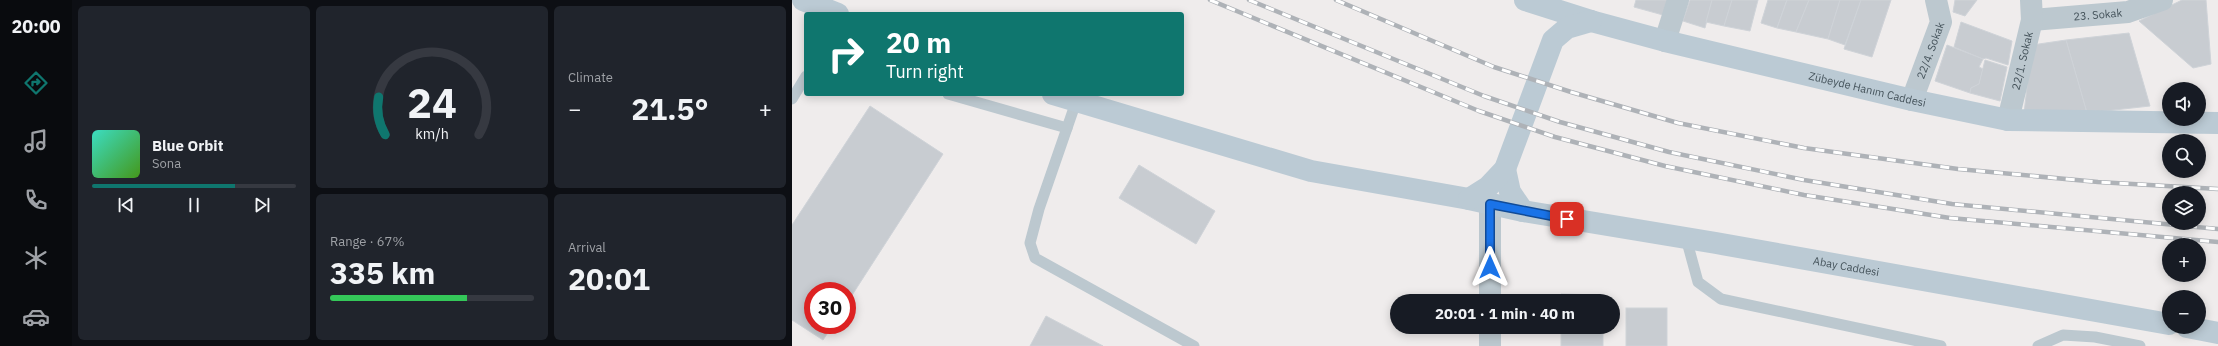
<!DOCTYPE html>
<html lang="en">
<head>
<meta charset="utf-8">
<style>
	body { margin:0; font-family:"IBM Plex Sans",sans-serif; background:#20242c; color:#f1f3f6; height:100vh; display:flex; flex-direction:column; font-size:15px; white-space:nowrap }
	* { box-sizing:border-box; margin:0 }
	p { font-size:13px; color:#9ea1a6 }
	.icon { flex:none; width:22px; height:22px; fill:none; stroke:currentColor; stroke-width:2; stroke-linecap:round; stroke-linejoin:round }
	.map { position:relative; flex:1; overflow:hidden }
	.sheet { display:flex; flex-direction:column; gap:6px; padding:6px; background:#0d0f14; width:720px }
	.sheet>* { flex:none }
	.guide { position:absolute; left:12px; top:12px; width:380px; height:84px; border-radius:4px; box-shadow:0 2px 10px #0003; background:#0f766e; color:#fff; overflow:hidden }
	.controls { position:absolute; left:1370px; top:82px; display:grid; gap:8px }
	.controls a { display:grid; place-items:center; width:44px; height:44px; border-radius:50%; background:#171b24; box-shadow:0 2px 10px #0003; font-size:20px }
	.speed { position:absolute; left:12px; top:282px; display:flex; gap:8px; font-size:20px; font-weight:700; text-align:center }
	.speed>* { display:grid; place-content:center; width:52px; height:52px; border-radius:50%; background:#171b24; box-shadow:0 2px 10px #0003; line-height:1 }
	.speed .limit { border:6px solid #d22; background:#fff; color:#111 }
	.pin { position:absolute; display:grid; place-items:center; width:34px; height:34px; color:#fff; margin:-17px; border-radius:8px; box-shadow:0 2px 6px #0006 }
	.me { position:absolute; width:44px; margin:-22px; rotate:0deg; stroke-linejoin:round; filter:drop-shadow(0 0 3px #0008) }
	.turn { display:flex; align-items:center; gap:14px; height:84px; padding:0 16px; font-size:18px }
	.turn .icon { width:52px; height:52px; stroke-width:2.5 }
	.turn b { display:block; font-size:28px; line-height:34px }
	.big { font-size:30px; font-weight:800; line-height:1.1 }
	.sheet .tile { flex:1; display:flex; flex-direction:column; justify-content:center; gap:6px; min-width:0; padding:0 14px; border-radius:6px; background:#20242c }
	.sheet .dial { align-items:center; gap:0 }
	.dial svg { height:104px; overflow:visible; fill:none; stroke:#363941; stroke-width:7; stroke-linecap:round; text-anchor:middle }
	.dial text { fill:#f1f3f6; stroke:none }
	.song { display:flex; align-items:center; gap:12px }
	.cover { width:48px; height:48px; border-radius:6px; background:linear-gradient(135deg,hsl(170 70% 55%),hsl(100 70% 35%)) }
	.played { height:4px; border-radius:2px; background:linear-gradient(90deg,#0f766e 70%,#363941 70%) }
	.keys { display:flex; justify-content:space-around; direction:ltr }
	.heat { display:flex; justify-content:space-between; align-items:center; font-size:22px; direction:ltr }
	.charge { height:6px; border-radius:3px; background:linear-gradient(90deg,#34c759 67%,#363941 0) }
	.sheet .tiles { flex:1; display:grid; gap:6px; grid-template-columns:repeat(3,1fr) }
	.tile:first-child { grid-row:span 2 }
	.trip { position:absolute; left:598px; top:294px; width:230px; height:40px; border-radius:20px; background:#171b24; box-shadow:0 2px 10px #0003; font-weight:800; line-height:40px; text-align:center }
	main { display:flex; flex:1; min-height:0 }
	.dock { display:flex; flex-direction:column; width:72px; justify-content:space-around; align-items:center; background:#090b0e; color:#9ea1a6 }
	.dock .icon { width:28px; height:28px }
	.dock .active { color:#0f766e }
	.dock b { font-size:18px; color:#f1f3f6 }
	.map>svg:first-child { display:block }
	.building { fill:#c8ccd1; stroke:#cfd3d8 }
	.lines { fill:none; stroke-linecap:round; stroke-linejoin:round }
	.service { stroke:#bcc8cf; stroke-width:11 }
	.minor { stroke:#bcc8cf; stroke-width:22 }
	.secondary { stroke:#bbcad4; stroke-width:22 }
	.rail-casing { stroke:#aeb2b7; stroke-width:4.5 }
	.rail { stroke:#fff; stroke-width:3; stroke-dasharray:9; stroke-linecap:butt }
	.route-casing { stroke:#114b97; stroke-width:10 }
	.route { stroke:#1a73e8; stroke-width:7 }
	.labels { text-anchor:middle; stroke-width:3.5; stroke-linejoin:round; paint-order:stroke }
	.street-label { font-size:11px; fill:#44525a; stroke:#fff }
</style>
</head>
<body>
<main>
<nav class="dock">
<b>20:00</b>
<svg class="icon active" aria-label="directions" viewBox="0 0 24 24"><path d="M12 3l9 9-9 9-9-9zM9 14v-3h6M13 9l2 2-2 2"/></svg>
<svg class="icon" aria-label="music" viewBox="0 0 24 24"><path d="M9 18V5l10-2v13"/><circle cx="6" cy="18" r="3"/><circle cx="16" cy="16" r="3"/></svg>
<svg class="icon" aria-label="phone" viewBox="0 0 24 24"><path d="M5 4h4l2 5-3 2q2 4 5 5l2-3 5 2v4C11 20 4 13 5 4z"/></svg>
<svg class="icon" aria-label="climate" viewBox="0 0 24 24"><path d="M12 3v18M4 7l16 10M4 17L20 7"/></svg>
<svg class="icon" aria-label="car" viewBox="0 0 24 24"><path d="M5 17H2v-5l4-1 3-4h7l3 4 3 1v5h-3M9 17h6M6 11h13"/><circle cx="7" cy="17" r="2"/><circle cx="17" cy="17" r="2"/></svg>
</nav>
<section class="sheet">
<div class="tiles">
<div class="tile">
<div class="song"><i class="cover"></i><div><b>Blue Orbit</b><p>Sona</p></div></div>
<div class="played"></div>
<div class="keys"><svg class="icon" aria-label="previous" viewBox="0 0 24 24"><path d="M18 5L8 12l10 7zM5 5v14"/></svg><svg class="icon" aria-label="pause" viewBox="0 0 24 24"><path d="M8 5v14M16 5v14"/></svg><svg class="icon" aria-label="next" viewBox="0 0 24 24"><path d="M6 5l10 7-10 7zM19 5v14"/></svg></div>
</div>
<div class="tile dial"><svg viewBox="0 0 100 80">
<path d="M14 69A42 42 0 1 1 86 69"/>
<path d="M14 69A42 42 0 0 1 9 40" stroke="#0f766e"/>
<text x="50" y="56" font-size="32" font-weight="700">24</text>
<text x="50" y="72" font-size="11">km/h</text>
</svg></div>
<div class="tile"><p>Climate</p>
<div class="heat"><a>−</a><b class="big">21.5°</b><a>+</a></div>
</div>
<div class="tile"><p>Range · 67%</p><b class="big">335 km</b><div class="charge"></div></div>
<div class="tile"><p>Arrival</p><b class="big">20:01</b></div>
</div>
</section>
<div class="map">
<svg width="1426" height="346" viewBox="0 0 1426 346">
	<rect width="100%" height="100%" fill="#efecec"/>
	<g class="building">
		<polygon points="844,0 876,0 871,15 842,7"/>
		<polygon points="898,0 920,0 913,28 891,21"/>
		<polygon points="920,0 940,0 932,26 914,22"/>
		<polygon points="940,0 966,0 958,31 932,26"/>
		<polygon points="976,0 995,0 985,28 969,23"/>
		<polygon points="995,0 1017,0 1004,32 985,28"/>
		<polygon points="1017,0 1048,0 1036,39 1004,32"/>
		<polygon points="1048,0 1069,0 1053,45 1036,39"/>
		<polygon points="1069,0 1099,0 1080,57 1052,49"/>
		<polygon points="1163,0 1185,0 1173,16 1161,12"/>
		<polygon points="1390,0 1414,0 1419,64 1401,68 1347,21"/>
		<polygon points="1169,22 1220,41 1216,65 1194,58 1191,59 1162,47"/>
		<polygon points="1337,33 1358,106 1295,113 1274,40"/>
		<polygon points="1274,40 1295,113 1232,113 1240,45"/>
		<polygon points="1155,45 1191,59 1187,67 1191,69 1187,84 1179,88 1178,93 1143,81"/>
		<polygon points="1193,60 1215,67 1208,101 1178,93 1179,88 1187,84"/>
		<polygon points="78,106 151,154 55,303 55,291 21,291 21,325 41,325 31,340 0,320 0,225"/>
		<polygon points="347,165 423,211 404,244 327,198"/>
		<polygon points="769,294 811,295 811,301 769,301"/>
		<rect x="834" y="308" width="41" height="38"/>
		<polygon points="254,316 311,346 238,346"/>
		<rect x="769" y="327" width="42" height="19"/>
	</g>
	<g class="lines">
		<g class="service">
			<polyline points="156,94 275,128"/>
			<polyline points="0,99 14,76"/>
			<polyline points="284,102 247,209 238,243 243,258 402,346"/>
			<polyline points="894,238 906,282 929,299 1149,346"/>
			<polyline points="1246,346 1271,335 1303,337 1348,346"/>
		</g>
		<g class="minor">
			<path id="s1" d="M1240,20L1336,12L1370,0"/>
			<polyline points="873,41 886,0"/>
			<path id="s2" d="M1120,100L1149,22L1144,0"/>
			<path id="s3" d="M1216,120L1240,20L1239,0"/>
			<polyline points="698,301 698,204"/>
			<polyline points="698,327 698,346"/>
		</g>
		<g class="secondary">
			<polyline points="11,0 46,14"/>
			<path id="s4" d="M733,0L799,21L873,41L1120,100L1216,120L1426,123"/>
			<path id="s5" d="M261,94L519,171L677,199L731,211L924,243L1377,324"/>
			<polyline points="713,169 718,192 731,211"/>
			<polyline points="677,199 696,187 713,169 761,40 775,28 799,21"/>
			<polyline points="1395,327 1426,333"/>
		</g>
		<g class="rail-casing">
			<g id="rail">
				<polyline points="418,0 687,111 763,137 873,166 1012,195 1158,218 1426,242"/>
				<polyline points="457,0 692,96 768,122 877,152 1012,180 1160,204 1426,229"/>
				<polyline points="544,0 702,67 779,92 886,123 1012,148 1166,169 1306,182 1426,189"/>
			</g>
		</g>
		<use href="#rail" class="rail"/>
	</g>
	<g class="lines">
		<g class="route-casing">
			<polyline id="route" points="698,267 698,204 775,219"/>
		</g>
		<use href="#route" class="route"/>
	</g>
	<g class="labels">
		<g class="street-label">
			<text dy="4" stroke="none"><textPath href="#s1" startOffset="66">23. Sokak</textPath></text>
			<text dy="4" stroke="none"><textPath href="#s2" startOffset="53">22/4. Sokak</textPath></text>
			<text dy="4" stroke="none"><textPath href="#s3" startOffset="61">22/1. Sokak</textPath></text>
			<text dy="4" stroke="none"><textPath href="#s4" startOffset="354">Zübeyde Hanım Caddesi</textPath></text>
			<text dy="4" stroke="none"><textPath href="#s5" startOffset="813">Abay Caddesi</textPath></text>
		</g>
	</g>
</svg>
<div class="controls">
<a><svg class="icon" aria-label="sound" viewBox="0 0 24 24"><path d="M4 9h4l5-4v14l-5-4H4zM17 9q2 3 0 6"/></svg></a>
<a><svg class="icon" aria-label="search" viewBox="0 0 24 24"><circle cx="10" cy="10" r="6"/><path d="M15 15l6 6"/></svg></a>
<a><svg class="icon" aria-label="layers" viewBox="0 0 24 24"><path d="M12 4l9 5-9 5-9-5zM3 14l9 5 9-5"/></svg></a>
<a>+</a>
<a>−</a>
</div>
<div class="speed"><div class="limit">30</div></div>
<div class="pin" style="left:775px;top:219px;background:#d93025"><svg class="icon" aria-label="arrive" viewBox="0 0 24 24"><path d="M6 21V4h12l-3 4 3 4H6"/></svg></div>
<svg class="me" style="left:698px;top:267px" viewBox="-20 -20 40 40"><path d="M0-17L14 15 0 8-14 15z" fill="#1a73e8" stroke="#fff" stroke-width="4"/></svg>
<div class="trip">20:01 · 1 min · 40 m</div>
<div class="guide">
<div class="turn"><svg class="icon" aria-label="right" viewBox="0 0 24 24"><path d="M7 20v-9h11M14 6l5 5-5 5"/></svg><div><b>20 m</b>Turn right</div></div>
</div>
</div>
</main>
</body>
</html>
